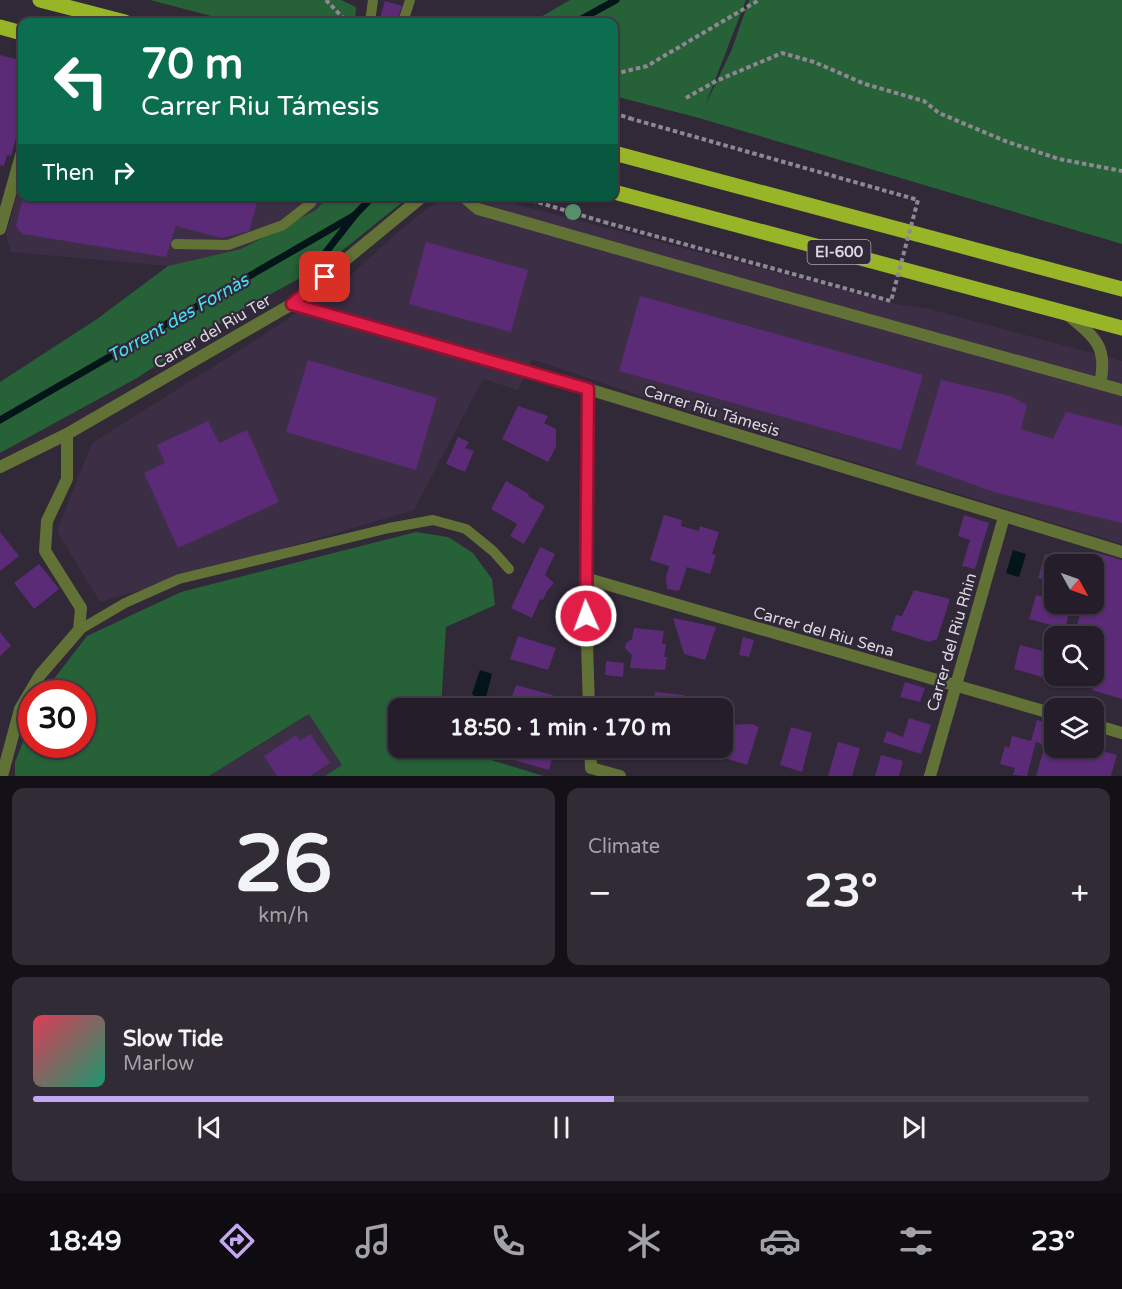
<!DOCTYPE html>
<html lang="en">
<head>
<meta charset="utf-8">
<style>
	body { margin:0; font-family:"Varela Round",sans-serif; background:#312b36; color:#f1f3f6; height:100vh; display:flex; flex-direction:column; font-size:22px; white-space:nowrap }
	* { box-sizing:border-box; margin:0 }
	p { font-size:20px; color:#a3a2a8 }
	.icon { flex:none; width:33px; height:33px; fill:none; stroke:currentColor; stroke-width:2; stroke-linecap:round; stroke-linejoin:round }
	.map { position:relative; height:776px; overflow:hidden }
	.details { display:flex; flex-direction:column; gap:12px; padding:12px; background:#141017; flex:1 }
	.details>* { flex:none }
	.hud { position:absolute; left:18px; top:18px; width:600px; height:183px; border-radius:12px; box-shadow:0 2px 4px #0004,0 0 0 2px #423c47; background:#0b6e4f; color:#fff; overflow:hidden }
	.needle { width:39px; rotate:130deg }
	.fabs { position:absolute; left:1044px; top:554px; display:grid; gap:12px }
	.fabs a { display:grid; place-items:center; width:60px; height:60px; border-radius:12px; background:#251e2a; box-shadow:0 2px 4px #0004,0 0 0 2px #423c47; font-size:30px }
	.speed { position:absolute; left:18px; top:680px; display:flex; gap:12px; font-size:30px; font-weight:700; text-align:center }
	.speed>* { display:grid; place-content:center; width:78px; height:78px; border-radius:50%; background:#251e2a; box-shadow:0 2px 4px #0004,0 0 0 2px #423c47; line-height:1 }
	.speed .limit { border:9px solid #d22; background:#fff; color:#111 }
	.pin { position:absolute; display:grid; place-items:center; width:51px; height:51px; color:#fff; margin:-26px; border-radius:12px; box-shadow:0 3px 9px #0006 }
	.me { position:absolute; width:66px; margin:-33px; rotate:358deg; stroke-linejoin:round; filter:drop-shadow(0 0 4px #0008) }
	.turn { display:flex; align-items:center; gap:21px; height:126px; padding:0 24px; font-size:27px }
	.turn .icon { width:78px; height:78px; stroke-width:2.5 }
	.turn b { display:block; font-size:42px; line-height:51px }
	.then { display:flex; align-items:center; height:57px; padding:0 24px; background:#0003; gap:12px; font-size:22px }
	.big { font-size:45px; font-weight:700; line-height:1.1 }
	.details .tile { flex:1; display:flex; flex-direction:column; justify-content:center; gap:9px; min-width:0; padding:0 21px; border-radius:12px; background:#312b36 }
	.details .dial { align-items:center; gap:0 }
	.dial b { font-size:78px; line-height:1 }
	.song { display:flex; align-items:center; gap:18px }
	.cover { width:72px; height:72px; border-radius:9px; background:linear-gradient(135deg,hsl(350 70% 55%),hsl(160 70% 35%)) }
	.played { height:6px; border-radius:3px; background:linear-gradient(90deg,#c4a7f1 55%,#423c47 55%) }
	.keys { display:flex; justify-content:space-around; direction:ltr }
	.heat { display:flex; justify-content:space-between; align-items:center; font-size:33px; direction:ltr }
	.details .tiles { flex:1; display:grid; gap:12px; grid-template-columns:1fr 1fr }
	.tile:last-child { grid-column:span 2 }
	.trip { position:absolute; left:388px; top:698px; width:345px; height:60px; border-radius:12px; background:#251e2a; box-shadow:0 2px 4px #0004,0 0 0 2px #423c47; font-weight:700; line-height:60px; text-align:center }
	.tabs { display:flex; height:96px; justify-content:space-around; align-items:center; background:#0f0c11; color:#a3a2a8 }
	.tabs .icon { width:42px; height:42px }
	.tabs .active { color:#c4a7f1 }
	.tabs b { font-size:27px; color:#f1f3f6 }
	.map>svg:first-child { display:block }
	.built { fill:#3c2f45 }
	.green { fill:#266137 }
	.water { fill:#031518 }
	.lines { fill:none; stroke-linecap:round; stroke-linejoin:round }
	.stream { stroke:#031518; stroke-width:7 }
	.building { fill:#5b2b77 }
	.path { stroke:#8e8794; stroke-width:4; stroke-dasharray:4.5 3; stroke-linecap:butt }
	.lane { stroke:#627136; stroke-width:10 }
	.street { stroke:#627136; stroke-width:12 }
	.primary { stroke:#98b528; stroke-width:15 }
	.path-bridge { stroke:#8e8794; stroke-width:4; stroke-dasharray:4.5 3; stroke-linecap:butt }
	.tree { fill:#559069 }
	.route-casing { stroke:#92132f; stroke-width:15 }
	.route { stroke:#e11d48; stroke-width:10 }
	.labels { text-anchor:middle; stroke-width:4.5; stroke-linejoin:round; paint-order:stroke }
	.shield { fill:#312838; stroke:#a9a2af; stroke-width:1.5 }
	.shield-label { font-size:15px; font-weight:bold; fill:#ddd7e2 }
	.street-label { font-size:16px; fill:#ddd7e2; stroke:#312838 }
	.water-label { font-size:18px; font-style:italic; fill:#45e0f3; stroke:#312838 }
</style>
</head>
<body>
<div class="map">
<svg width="1122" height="776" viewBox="0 0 1122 776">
	<rect width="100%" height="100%" fill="#312838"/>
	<g class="built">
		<polygon points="22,175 22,196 328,197 316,210 241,249 168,266 11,252 6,235"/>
		<polygon points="443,197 489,197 896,304 929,309 1122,361 1122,544 652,400 532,359 518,390 483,379 414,510 100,602 57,531 92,443 265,334 344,281 399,231"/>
		<polygon points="310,714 342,765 325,776 209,776"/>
	</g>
	<g class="green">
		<polygon points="150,0 341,0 356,7 355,22 234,22"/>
		<polygon points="570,0 746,0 705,106 732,49 749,0 1122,0 1122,244 699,118 614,96 614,22 532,22"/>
		<polygon points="328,197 409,197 324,265 236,313 137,378 0,453 0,382 97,319 168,266 241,249 316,210"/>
		<polygon points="416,532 448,537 473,553 492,579 495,605 446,627 441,708 399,708 399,747 448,747 544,776 325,776 342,765 309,714 209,776 15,776 15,762 31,721 32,744 82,744 82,693 43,693 87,636 181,592"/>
	</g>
	<g class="water">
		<polygon points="1013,550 1026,554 1019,577 1006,573"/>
		<polygon points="480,670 492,674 486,697 477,699 472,694"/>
	</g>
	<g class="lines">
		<g class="stream">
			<polyline points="576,22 616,0"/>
			<polyline points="319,261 355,215 373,196"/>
			<polyline points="0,420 355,215"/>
		</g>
	</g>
	<g class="building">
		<polygon points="385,1 402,6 397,22 379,22"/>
		<polygon points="0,55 22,61 22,75 16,98 22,100 22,117 11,156 7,155 4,166 0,165"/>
		<polygon points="23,196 259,196 249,231 222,238 176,226 166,257 22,234 16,226"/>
		<polygon points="426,242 528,270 511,332 409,304"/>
		<polygon points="640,296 923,375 901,450 619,371"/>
		<polygon points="308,360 437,398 416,470 286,432"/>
		<polygon points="941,380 1010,396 1027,405 1021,429 1053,439 1066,412 1122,426 1122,523 997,493 916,464"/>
		<polygon points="518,406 548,416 544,423 556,429 556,447 548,462 502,439"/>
		<polygon points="208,421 219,443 247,430 279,502 178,548 144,473 165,463 157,445"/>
		<polygon points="458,437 469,442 465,448 474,451 465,472 446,464"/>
		<polygon points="506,481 529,494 528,496 545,506 524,544 510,536 517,524 491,509"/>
		<polygon points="664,515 682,520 681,526 699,531 700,526 719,532 712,554 716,555 710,574 687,567 679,591 667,589 666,577 669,566 650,560"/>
		<polygon points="964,515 989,523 975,569 962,566 970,540 958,536"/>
		<polygon points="0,532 19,556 0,571"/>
		<polygon points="540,547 555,554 545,575 554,583 547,591 543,600 540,599 532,618 511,608"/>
		<polygon points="1098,553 1122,560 1122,699 1092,690 1105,646 1094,642 1094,636 1074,636 1083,603 1094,603 1094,568"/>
		<polygon points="1045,554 1078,563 1078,564 1054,564 1054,583 1038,578"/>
		<polygon points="39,564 59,589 34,609 14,583"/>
		<polygon points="914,590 950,599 937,639 929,642 891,630 896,615 902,616"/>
		<polygon points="1036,595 1054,600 1054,603 1071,605 1065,629 1029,619"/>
		<polygon points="673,618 716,627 705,660 684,654"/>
		<polygon points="634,628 664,631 662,644 666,644 664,657 667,657 665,670 630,668 632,655 625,648 626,643 632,639"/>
		<polygon points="0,632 11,646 0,656"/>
		<polygon points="518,636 556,648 548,670 510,659"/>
		<polygon points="743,637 754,640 749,657 739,655"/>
		<polygon points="1020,645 1054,654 1049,679 1014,669"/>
		<polygon points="606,661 624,663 623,677 605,675"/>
		<polygon points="905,682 925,688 920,702 900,697"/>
		<polygon points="516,685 553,695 550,708 508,708"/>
		<polygon points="655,692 684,695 682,708 653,708"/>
		<polygon points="909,718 931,725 921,754 883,742 887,731 903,737"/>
		<polygon points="1037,720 1054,725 1054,747 1094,747 1094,735 1106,739 1102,751 1117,755 1111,776 1036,776 1045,745 1036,742 1027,776 1013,775 1015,768 1000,764 1005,746 1009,748 1012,736 1031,741"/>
		<polygon points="752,724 759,727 747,765 719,756 721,747 723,747 727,725"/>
		<polygon points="791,727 812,733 802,772 780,765"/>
		<polygon points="310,734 330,763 310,776 277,776 264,756 296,735 300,741"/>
		<polygon points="838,742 860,748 852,776 828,776"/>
		<polygon points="486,747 555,747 549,770 485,752"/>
		<polygon points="881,755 903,761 899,776 875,776"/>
	</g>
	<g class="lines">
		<g class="path">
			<polyline points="326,0 347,22"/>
			<polyline points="614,74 647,66 759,0"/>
			<polyline points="686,98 716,81 782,53 814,62 865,84 924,101 939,113 1005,141 1059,159 1122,171"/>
			<polyline points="614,113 632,119"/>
			<polyline points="517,196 604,222"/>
		</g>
		<g class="lane">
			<polyline points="370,22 373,0"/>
			<polyline points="403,22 410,0"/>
			<polyline points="176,244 228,245 283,225 311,203 314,196"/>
			<polyline points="79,630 125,603 179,579 389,528 433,520 466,529 493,551 509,569"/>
		</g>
		<g class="street">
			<polyline points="463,196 478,209 769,292 1122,390"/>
			<polyline points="0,229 22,152"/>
			<polyline points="292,304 588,389 1122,552"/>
			<path d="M1068,315C1096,338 1108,347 1100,384"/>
			<polyline points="588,389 585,578 589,708"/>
			<polyline points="0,467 67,434 292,304 423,196"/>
			<polyline points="585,578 1054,714"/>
			<polyline points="1094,725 1122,733"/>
			<polyline points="590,747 591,768 620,776"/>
			<polyline points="2,776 20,709 40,675 79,630 81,608 45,551 47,521 67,479 67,434"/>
			<polyline points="930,776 1004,517"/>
		</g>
		<g class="primary">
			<polyline points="40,0 125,22"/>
			<polyline points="0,27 22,33"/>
			<polyline points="614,153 1122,289"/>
			<polyline points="614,192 1122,328"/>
		</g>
		<polyline class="path-bridge" points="604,222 891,301 918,200 632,119"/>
	</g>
	<circle class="tree" cx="573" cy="212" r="8"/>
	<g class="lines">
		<g class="route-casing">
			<polyline id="route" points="325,277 292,304 588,389 586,616"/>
		</g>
		<use href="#route" class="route"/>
	</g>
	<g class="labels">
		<rect class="shield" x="807.5" y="240" width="63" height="24" rx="4.5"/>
		<g class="shield-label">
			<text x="839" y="257">EI-600</text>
		</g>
		<g class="street-label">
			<text transform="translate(212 331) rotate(-30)" y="6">Carrer del Riu Ter</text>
			<text transform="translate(712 410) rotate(17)" y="6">Carrer Riu Támesis</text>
			<text transform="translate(824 631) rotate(16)" y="6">Carrer del Riu Sena</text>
			<text transform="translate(951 642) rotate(-74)" y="6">Carrer del Riu Rhin</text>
		</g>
		<g class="water-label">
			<text transform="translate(178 318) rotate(-30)" y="6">Torrent des Fornàs</text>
		</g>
	</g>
</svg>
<div class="fabs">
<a><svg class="needle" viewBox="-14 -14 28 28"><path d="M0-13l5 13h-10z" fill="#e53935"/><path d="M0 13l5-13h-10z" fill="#a3a2a8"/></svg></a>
<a><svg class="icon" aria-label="search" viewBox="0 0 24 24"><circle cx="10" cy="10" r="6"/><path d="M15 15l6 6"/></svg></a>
<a><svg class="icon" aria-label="layers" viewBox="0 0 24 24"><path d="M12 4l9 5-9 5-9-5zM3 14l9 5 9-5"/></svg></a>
</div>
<div class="speed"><div class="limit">30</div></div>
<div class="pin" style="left:325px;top:277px;background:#d93025"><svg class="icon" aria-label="arrive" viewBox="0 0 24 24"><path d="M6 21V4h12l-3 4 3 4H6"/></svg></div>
<svg class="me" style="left:586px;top:616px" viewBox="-20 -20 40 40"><circle r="17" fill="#e11d48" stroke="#fff" stroke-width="3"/><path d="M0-11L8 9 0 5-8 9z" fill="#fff"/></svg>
<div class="trip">18:50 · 1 min · 170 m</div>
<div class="hud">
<div class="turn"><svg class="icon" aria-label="left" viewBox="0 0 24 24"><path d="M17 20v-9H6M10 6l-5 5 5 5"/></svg><div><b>70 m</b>Carrer Riu Támesis</div></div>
<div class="then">Then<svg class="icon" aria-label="right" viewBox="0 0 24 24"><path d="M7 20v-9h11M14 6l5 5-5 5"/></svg></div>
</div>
</div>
<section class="details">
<div class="tiles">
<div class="tile dial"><b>26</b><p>km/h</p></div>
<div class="tile"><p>Climate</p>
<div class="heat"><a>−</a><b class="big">23°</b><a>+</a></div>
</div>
<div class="tile">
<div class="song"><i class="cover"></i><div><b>Slow Tide</b><p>Marlow</p></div></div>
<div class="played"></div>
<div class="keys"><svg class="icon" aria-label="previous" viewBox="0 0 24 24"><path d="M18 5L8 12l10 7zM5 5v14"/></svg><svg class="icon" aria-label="pause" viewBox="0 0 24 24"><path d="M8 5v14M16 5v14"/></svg><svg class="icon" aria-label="next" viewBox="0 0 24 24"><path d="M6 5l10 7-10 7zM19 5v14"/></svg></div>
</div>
</div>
</section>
<nav class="tabs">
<b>18:49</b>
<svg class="icon active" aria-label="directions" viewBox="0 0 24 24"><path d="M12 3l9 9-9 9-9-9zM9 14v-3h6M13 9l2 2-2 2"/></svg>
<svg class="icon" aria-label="music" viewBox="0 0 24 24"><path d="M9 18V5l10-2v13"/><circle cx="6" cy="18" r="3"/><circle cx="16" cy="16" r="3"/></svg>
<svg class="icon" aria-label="phone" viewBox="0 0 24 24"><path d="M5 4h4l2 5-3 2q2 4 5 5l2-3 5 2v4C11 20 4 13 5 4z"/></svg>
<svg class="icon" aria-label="climate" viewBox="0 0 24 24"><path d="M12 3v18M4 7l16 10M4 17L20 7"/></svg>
<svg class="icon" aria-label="car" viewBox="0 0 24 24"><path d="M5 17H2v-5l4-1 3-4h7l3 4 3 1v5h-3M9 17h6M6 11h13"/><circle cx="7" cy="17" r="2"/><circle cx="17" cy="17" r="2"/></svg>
<svg class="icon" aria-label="filters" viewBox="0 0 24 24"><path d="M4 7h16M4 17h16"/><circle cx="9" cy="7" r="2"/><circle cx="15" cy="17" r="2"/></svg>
<b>23°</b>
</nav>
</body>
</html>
